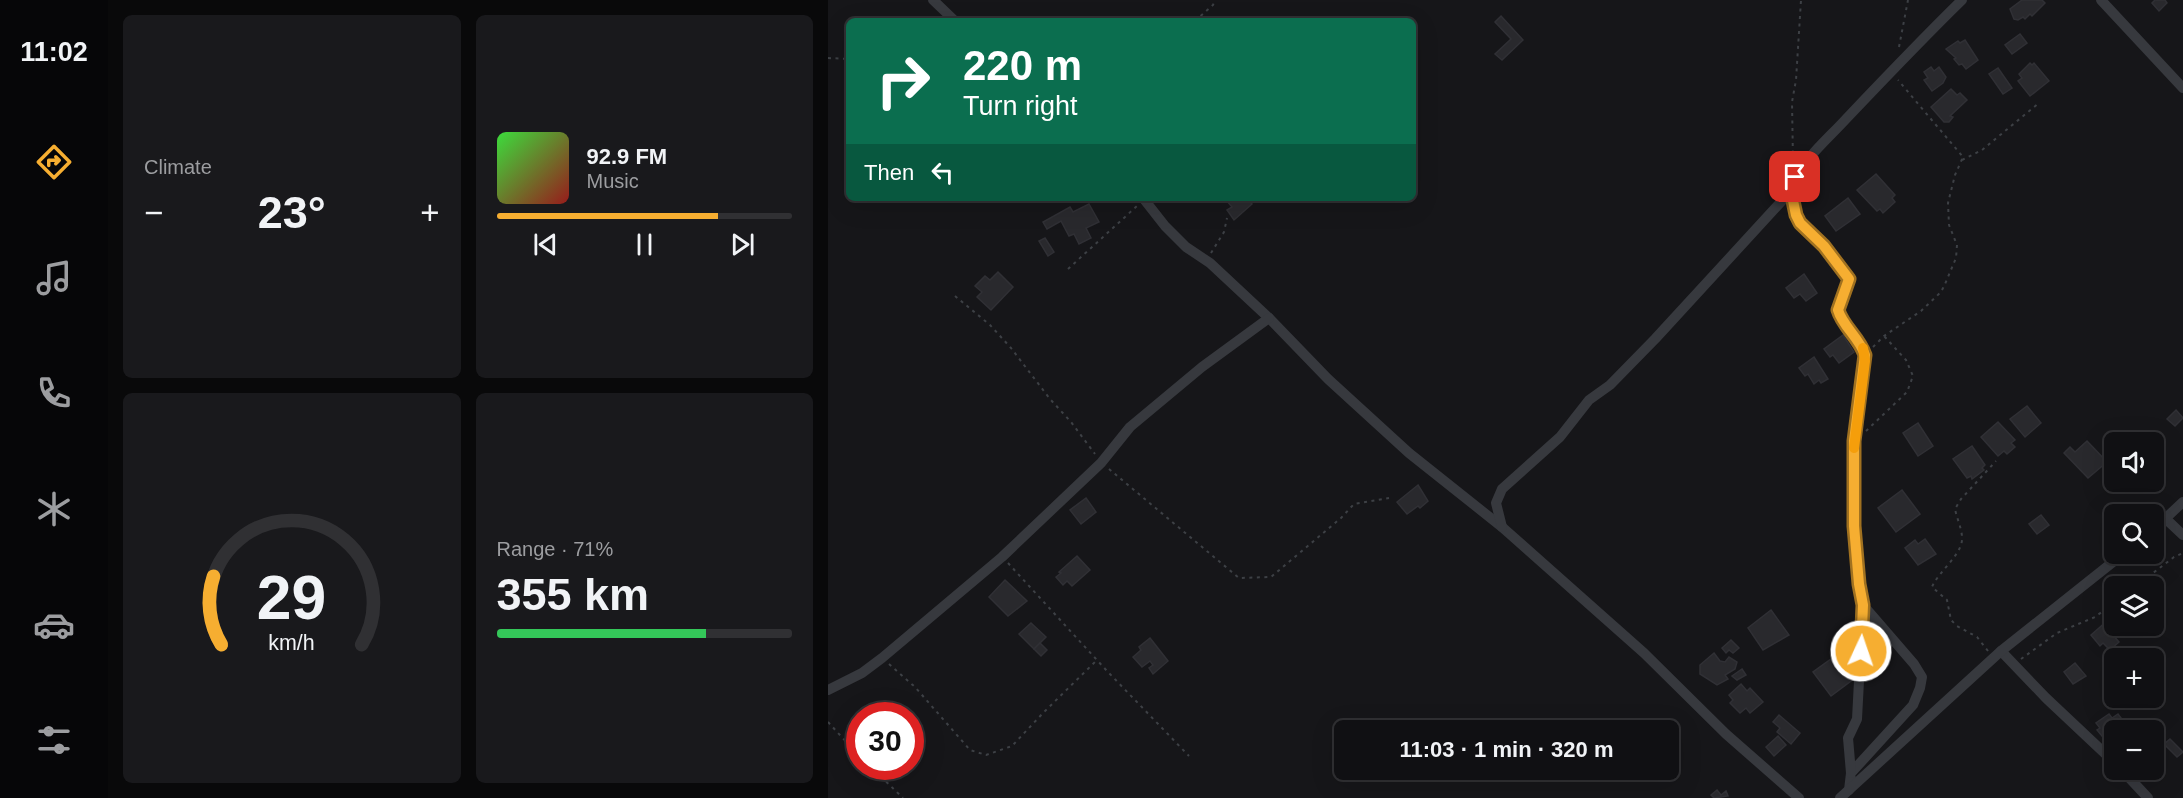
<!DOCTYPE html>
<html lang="en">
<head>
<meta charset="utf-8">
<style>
	body { margin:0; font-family:Arial,sans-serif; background:#19191c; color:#f1f3f6; height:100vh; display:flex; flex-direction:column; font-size:22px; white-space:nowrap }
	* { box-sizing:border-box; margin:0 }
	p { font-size:20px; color:#9c9da0 }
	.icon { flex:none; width:33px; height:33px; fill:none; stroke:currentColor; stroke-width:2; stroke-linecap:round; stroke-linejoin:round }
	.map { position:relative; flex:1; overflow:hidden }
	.details { display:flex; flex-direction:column; gap:15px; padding:15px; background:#09090a; width:720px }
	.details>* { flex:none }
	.top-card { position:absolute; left:18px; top:18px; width:570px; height:183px; border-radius:9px; box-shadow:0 6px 24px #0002,0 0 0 2px #303033; background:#0b6e4f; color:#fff; overflow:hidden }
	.buttons { position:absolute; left:1276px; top:432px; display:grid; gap:12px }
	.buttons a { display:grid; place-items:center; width:60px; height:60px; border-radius:9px; background:#101013; box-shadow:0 6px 24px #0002,0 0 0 2px #303033; font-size:30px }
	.speed { position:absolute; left:18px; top:702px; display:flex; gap:12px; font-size:30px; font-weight:700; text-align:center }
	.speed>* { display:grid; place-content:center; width:78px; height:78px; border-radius:50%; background:#101013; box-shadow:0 6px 24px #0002,0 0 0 2px #303033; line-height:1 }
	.speed .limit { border:9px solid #d22; background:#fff; color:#111 }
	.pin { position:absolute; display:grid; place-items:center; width:51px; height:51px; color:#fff; margin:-26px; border-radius:12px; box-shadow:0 3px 9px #0006 }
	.me { position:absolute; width:66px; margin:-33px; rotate:3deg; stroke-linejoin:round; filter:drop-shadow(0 0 4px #0008) }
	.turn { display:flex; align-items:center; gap:21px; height:126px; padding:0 18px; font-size:27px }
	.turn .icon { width:78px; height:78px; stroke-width:2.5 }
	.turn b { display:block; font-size:42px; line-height:51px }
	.then { display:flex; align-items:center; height:57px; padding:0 18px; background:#0003; gap:12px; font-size:22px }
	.big { font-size:45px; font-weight:700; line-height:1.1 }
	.details .card { flex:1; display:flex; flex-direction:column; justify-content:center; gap:9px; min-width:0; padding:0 21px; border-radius:9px; background:#19191c }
	.details .dial { align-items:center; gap:0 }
	.dial svg { height:156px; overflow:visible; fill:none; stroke:#303033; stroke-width:7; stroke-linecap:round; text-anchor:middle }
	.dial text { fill:#f1f3f6; stroke:none }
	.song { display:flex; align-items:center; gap:18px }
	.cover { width:72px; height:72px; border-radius:9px; background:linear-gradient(135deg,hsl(120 70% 55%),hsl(0 70% 35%)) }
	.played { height:6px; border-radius:3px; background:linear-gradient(90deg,#f6ae31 75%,#303033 75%) }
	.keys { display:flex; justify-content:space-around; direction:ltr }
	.heat { display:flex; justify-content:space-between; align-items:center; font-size:33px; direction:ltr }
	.charge { height:9px; border-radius:4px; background:linear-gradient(90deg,#34c759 71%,#303033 0) }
	.details .tiles { flex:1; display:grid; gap:15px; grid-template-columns:repeat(2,1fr) }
	.trip { position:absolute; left:506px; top:720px; width:345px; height:60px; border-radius:9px; background:#101013; box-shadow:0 6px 24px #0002,0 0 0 2px #303033; font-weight:700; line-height:60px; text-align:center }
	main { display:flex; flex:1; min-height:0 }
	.tab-bar { display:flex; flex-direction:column; width:108px; justify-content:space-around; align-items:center; background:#060608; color:#9c9da0 }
	.tab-bar .icon { width:42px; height:42px }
	.tab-bar .on { color:#f6ae31 }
	.tab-bar b { font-size:27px; color:#f1f3f6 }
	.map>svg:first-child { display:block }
	.building { fill:#29292d; stroke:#303035; stroke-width:1.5 }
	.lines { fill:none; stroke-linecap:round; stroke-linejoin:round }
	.path { stroke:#3d4045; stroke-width:2; stroke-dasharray:3 4.5; stroke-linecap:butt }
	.minor { stroke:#37393e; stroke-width:10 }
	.route-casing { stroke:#a07120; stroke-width:15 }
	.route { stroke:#f6ae31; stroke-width:10 }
	.slow { stroke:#f59e0b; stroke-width:10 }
</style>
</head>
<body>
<main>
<nav class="tab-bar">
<b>11:02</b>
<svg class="icon on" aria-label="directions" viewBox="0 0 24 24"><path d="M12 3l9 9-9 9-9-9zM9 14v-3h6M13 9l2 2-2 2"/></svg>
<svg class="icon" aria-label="music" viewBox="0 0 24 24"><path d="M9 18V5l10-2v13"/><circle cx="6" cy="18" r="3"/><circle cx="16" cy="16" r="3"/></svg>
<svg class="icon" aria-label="phone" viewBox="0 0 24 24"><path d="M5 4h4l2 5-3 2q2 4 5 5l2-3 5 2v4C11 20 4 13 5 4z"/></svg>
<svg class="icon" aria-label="climate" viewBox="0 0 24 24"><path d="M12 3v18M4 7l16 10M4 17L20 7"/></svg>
<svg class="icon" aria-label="car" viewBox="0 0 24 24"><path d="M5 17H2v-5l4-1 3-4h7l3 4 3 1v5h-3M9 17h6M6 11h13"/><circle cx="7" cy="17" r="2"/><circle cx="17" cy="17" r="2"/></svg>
<svg class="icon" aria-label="filters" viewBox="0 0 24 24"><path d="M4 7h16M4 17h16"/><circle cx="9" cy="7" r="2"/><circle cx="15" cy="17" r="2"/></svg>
</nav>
<section class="details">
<div class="tiles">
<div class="card"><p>Climate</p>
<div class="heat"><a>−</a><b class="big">23°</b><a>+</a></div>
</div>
<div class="card">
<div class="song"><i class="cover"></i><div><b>92.9 FM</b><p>Music</p></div></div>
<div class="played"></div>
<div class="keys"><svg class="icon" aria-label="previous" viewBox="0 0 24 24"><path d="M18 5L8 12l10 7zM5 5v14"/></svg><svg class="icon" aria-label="pause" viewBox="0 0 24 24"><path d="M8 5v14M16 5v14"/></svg><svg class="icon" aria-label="next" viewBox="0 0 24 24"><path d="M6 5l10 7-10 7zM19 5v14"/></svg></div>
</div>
<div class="card dial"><svg viewBox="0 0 100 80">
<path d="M14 69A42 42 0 1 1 86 69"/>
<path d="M14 69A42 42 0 0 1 10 34" stroke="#f6ae31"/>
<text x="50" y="56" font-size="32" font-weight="700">29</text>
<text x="50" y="72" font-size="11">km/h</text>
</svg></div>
<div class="card"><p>Range · 71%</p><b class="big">355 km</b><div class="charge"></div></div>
</div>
</section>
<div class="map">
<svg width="1355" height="798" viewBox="0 0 1355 798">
	<rect width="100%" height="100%" fill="#161619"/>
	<g class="building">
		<polygon points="1194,0 1214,0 1217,3 1204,16 1202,14 1197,19 1195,17 1190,20 1186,19 1182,9"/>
		<polygon points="1327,0 1337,0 1339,3 1331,11 1324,3"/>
		<polygon points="673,16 695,40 674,60 667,54 683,39 667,22"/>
		<polygon points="1192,34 1199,43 1184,54 1177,45"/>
		<polygon points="1137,40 1150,60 1138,69 1134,64 1131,65 1126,59 1128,58 1118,49 1130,41 1132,43"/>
		<polygon points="1202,63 1204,65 1206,63 1221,81 1202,96 1190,81 1194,78 1191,74"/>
		<polygon points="1103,67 1106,71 1111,67 1118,77 1115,83 1104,91 1096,80 1100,78 1096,72"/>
		<polygon points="1170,68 1184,88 1175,94 1161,74"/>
		<polygon points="1123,89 1129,95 1132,93 1139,100 1122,116 1125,117 1121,122 1116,122 1103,107"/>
		<polygon points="1048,174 1067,195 1064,198 1067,202 1055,213 1052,209 1049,211 1029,190"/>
		<polygon points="401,198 419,198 424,204 406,220 399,210 404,207 398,200"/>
		<polygon points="1020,198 1032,214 1008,231 997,216"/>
		<polygon points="261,204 271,222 258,228 263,238 251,244 246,234 241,236 233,221 219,229 215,222 242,207 245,212"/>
		<polygon points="217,238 226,252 220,256 211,241"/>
		<polygon points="170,272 185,287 163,310 149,297 154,292 147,286 157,276 162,280"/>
		<polygon points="976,274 989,293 978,301 972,294 966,298 958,288"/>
		<polygon points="1015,335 1026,352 1011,363 1005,355 1002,357 996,349"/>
		<polygon points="986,357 1000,379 993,383 991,380 986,384 980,374 977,376 971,368"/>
		<polygon points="1199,406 1213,423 1197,437 1182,419"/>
		<polygon points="1348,410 1355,418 1347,426 1339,419"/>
		<polygon points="1170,422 1187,440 1183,443 1187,447 1179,454 1176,451 1170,456 1153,437"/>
		<polygon points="1090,423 1105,446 1090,456 1075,433"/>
		<polygon points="1259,441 1279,462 1260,478 1236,453 1242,447 1247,452"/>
		<polygon points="1144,446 1157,465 1154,468 1156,470 1144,479 1143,476 1139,478 1125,459"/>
		<polygon points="590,485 600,501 592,508 590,506 579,514 569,502"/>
		<polygon points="1074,490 1092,514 1068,532 1050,508"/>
		<polygon points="258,498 268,512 253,524 242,510"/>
		<polygon points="1213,515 1221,525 1209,534 1201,524"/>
		<polygon points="1097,539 1108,554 1090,565 1077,548 1087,540 1090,544"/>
		<polygon points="249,556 262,570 244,586 239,581 235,585 228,577 233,573 231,572"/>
		<polygon points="177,580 199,601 180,616 161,597"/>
		<polygon points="943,610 961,635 935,650 920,628"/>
		<polygon points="1280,620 1290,631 1285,635 1291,642 1282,650 1275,643 1272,646 1263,635"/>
		<polygon points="203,623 218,637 206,649 191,634"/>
		<polygon points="322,638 340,661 325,674 321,668 325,665 322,661 314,667 305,657 313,650 311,647"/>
		<polygon points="903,640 911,648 905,653 901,650 898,653 894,648"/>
		<polygon points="212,643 219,650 213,656 206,649"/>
		<polygon points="1014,651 1031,675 1003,696 985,672"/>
		<polygon points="886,653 892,661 897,662 901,657 909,662 907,669 897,675 900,679 889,685 872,674 872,665"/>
		<polygon points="1247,663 1258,676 1245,684 1236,672"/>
		<polygon points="914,669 918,675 909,680 904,676"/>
		<polygon points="913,684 919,691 922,688 935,702 922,713 918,708 912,713 902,703 905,700 901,695"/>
		<polygon points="1281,714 1284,718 1290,714 1299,726 1295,730 1287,730 1287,739 1284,736 1278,741 1269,730 1272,728 1268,723"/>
		<polygon points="951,715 972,733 963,744 949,732 952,728 945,722"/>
		<polygon points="950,736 958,745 946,756 938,747"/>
		<polygon points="1342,739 1355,752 1349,757 1336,744"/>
		<polygon points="889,790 893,795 898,791 900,796 886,798 883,795"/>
	</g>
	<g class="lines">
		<g class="path">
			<polyline points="367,21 385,5 387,0"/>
			<polyline points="1071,47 1080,0"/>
			<polyline points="0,58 21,59"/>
			<polyline points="1134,160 1154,150 1211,103"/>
			<polyline points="965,161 964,102 968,80 973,0"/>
			<polyline points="383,253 396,232 399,218"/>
			<polyline points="240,269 309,206"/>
			<polyline points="127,296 162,325 183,348 222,399 243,422 267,454"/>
			<polyline points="1045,347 1056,336 1093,311 1113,292 1117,284 1128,258 1129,245 1121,225 1120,203 1127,175 1135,157 1070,80"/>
			<polyline points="1038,431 1079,392 1085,376 1078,360 1056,336"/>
			<polyline points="281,469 411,578 443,577 513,518 526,504 561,498"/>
			<polyline points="180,563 279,671 361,756"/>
			<polyline points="1308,586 1346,557 1355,553"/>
			<path d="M1160,651L1149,637L1129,626L1123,620L1119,600L1104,587C1110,572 1135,554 1134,538C1134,529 1129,519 1127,509L1133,499L1168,461"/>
			<polyline points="1193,659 1229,633 1267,617 1287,602"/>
			<polyline points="61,664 87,687 142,750 158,755 184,746 216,712 269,660"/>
			<polyline points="0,722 32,757"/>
			<polyline points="42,766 75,798"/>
		</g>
		<g class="minor">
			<polyline points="105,0 127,21"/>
			<polyline points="1273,0 1355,88"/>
			<path d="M963,191L968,215L972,223L996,246L1021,279L1010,310C1016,327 1032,337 1037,355L1026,441V526L1031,584L1035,605L1086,664L1094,677L1092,688L1085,705L1023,773L1021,790"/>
			<polyline points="315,198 337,226 358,247 382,263 441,318 500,379 581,453 674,527 816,653 898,734 971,798"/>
			<polyline points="1338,519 1355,535"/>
			<path d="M674,527L668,503L674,489L732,437L761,400L782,385L827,339L963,191C971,162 998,141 1018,119C1056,79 1094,39 1134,0"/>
			<polyline points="1326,529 1355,502"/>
			<polyline points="1173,651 1218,698 1287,763"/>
			<polyline points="0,690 34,673 54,658 174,557 273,463 302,427 374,367 441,318"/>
			<polyline points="1294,770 1320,798"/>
			<polyline points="1023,773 1020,738 1029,719 1035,605"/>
			<polyline points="1012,798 1173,651 1295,554"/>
		</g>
	</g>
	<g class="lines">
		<g class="route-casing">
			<path id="route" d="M967,177L963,191L968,215L972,223L996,246L1021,279L1010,310C1015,327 1031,337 1037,355L1026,441V526L1031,584L1035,605L1033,651"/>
		</g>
		<use href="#route" class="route"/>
		<polyline class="slow" points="1026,448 1037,361 1035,348"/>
	</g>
</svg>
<div class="buttons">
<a><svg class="icon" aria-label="sound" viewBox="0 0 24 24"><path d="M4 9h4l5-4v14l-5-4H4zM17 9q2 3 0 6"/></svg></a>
<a><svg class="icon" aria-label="search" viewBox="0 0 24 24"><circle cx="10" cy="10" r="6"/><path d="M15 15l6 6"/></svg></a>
<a><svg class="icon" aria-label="layers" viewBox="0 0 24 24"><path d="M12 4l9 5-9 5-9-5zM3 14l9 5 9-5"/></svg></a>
<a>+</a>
<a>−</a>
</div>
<div class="speed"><div class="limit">30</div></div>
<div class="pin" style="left:967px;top:177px;background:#d93025"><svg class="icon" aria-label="arrive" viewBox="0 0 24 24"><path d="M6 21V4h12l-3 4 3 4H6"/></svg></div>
<svg class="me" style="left:1033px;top:651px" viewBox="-20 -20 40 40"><circle r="17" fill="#f6ae31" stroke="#fff" stroke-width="3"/><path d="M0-11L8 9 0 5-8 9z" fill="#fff"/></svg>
<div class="trip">11:03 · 1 min · 320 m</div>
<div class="top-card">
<div class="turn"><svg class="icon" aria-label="right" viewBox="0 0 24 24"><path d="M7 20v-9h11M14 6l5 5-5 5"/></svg><div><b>220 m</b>Turn right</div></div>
<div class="then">Then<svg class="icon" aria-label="left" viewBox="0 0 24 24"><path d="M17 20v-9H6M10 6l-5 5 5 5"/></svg></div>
</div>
</div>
</main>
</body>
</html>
